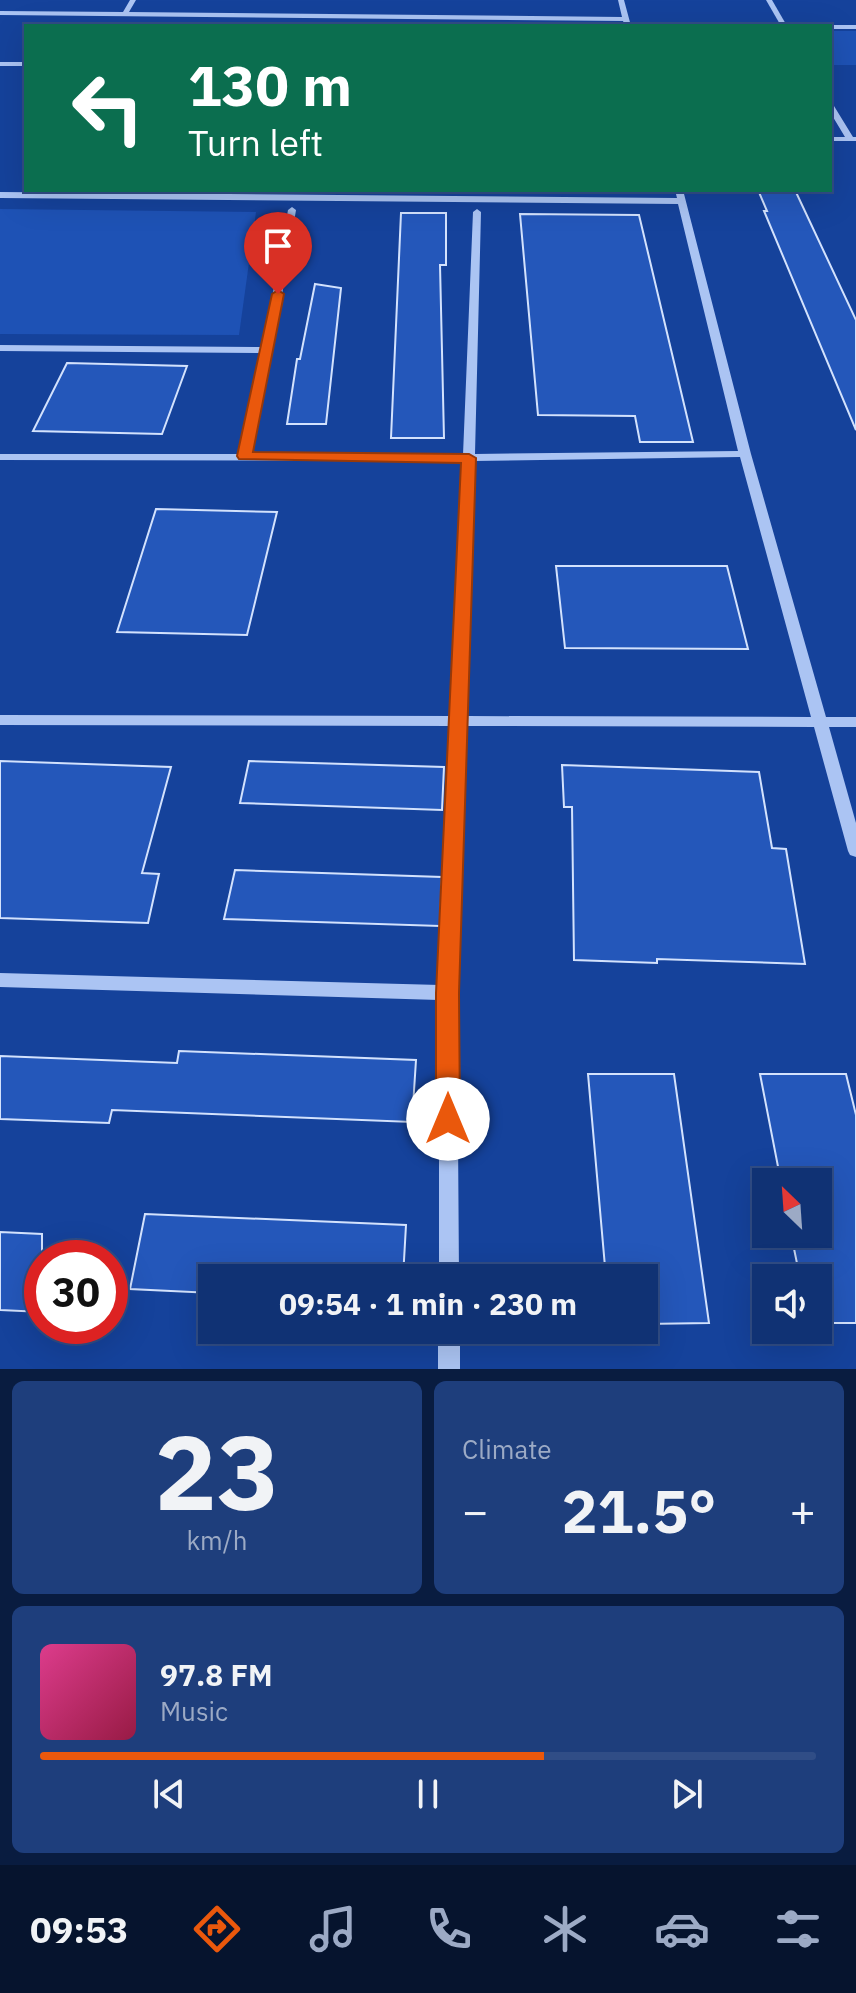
<!DOCTYPE html>
<html lang="en">
<head>
<meta charset="utf-8">
<style>
	body { margin:0; font-family:"IBM Plex Sans",sans-serif; background:#1e3e7c; color:#f1f3f6; height:100vh; display:flex; flex-direction:column; font-size:30px; white-space:nowrap }
	* { box-sizing:border-box; margin:0 }
	p { font-size:26px; color:#9caac5 }
	.icon { flex:none; width:44px; height:44px; fill:none; stroke:currentColor; stroke-width:2; stroke-linecap:round; stroke-linejoin:round }
	.map { position:relative; height:1369px; overflow:hidden }
	.panel { display:flex; flex-direction:column; gap:12px; padding:12px; background:#091c40; flex:1 }
	.panel>* { flex:none }
	.hud { position:absolute; left:24px; top:24px; width:808px; height:168px; border-radius:0px; box-shadow:0 8px 32px #0002,0 0 0 2px #304d86; background:#0b6e4f; color:#fff; overflow:hidden }
	.needle { width:52px; rotate:335deg }
	.tools { position:absolute; left:752px; top:1168px; display:grid; gap:16px }
	.tools a { display:grid; place-items:center; width:80px; height:80px; border-radius:0px; background:#103274; box-shadow:0 8px 32px #0002,0 0 0 2px #304d86; font-size:40px }
	.speed { position:absolute; left:24px; top:1240px; display:flex; gap:16px; font-size:40px; font-weight:700; text-align:center }
	.speed>* { display:grid; place-content:center; width:104px; height:104px; border-radius:50%; background:#103274; box-shadow:0 8px 32px #0002,0 0 0 2px #304d86; line-height:1 }
	.speed .limit { border:12px solid #d22; background:#fff; color:#111 }
	.pin { position:absolute; display:grid; place-items:center; width:68px; height:68px; color:#fff; margin:-82px -34px; border-radius:50% 50% 50% 0; rotate:-45deg; box-shadow:0 0 8px #0007 }
	.pin .icon { rotate:45deg }
	.me { position:absolute; width:88px; margin:-44px; rotate:0deg; stroke-linejoin:round; filter:drop-shadow(0 0 6px #0008) }
	.turn { display:flex; align-items:center; gap:28px; height:168px; padding:0 32px; font-size:36px }
	.turn .icon { width:104px; height:104px; stroke-width:2.5 }
	.turn b { display:block; font-size:56px; line-height:68px }
	.big { font-size:60px; font-weight:700; line-height:1.1 }
	.panel .card { flex:1; display:flex; flex-direction:column; justify-content:center; gap:12px; min-width:0; padding:0 28px; border-radius:12px; background:#1e3e7c }
	.panel .dial { align-items:center; gap:0 }
	.dial b { font-size:104px; line-height:1 }
	.song { display:flex; align-items:center; gap:24px }
	.cover { width:96px; height:96px; border-radius:12px; background:linear-gradient(135deg,hsl(330 70% 55%),hsl(340 70% 35%)) }
	.played { height:8px; border-radius:4px; background:linear-gradient(90deg,#ea580c 65%,#304d86 65%) }
	.keys { display:flex; justify-content:space-around; direction:ltr }
	.heat { display:flex; justify-content:space-between; align-items:center; font-size:44px; direction:ltr }
	.panel .tiles { flex:1; display:grid; gap:12px; grid-template-columns:1fr 1fr }
	.card:last-child { grid-column:span 2 }
	.trip { position:absolute; left:198px; top:1264px; width:460px; height:80px; border-radius:0px; background:#103274; box-shadow:0 8px 32px #0002,0 0 0 2px #304d86; font-weight:700; line-height:80px; text-align:center }
	.tab-bar { display:flex; height:128px; justify-content:space-around; align-items:center; background:#06142e; color:#9caac5 }
	.tab-bar .icon { width:56px; height:56px }
	.tab-bar .on { color:#ea580c }
	.tab-bar b { font-size:36px; color:#f1f3f6 }
	.map>svg:first-child { display:block }
	.green { fill:#1e52b5 }
	.building { fill:#2457ba; stroke:#d3e2fd; stroke-width:2 }
	.lines { fill:none; stroke-linecap:round; stroke-linejoin:round }
	.minor { fill:#abc4f3; fill-rule:evenodd }
	.route { fill:#ea580c; stroke:#983908; stroke-width:2 }
</style>
</head>
<body>
<div class="map">
<svg width="856" height="1369" viewBox="0 0 856 1369">
	<rect width="100%" height="100%" fill="#15429b"/>
	<g class="green">
		<rect x="830" y="31" width="26" height="34"/>
		<polygon points="0,209 256,212 239,335 0,334"/>
	</g>
	<g class="building">
		<polygon points="758,190 795,190 856,320 856,430 764,211 767,211"/>
		<polygon points="401,213 446,213 446,265 440,265 444,438 391,438"/>
		<polygon points="520,214 639,215 693,442 640,442 635,416 538,415"/>
		<polygon points="315,284 341,288 326,424 287,424 297,359 300,359"/>
		<polygon points="67,363 187,366 162,434 33,431"/>
		<polygon points="156,509 277,512 247,635 117,632"/>
		<polygon points="556,566 727,566 748,649 565,648"/>
		<polygon points="0,761 171,767 142,873 159,874 148,923 0,918"/>
		<polygon points="249,761 444,767 442,810 240,803"/>
		<polygon points="562,765 759,772 772,848 786,849 805,964 657,959 657,963 574,960 572,807 564,807"/>
		<polygon points="235,870 442,877 440,926 224,919"/>
		<polygon points="179,1051 416,1060 412,1122 112,1110 109,1123 0,1119 0,1056 177,1063"/>
		<polygon points="588,1074 674,1074 709,1323 644,1324 644,1278 606,1278"/>
		<polygon points="760,1074 846,1074 856,1115 856,1323 818,1323 818,1278 800,1278 791,1234 818,1234 818,1182 781,1182"/>
		<polygon points="145,1214 406,1225 403,1278 212,1278 212,1293 130,1289"/>
		<polygon points="0,1232 42,1234 42,1312 0,1310"/>
	</g>
	<g class="lines">
		<g class="minor">
			<polygon points="130,0 136,0 129,12 622,17 618,0 624,0 631,26 625,26 623,21 0,15 0,11 123,12"/>
			<polygon points="766,0 772,0 787,26 781,26"/>
			<polygon points="830,25 856,25 856,29 830,29 830,26 827,26"/>
			<rect x="0" y="62" width="26" height="4"/>
			<polygon points="830,104 834,106 853,137 856,137 856,141 830,141 830,137 845,137 830,112"/>
			<path d="M675,190H683L751,454L826,717H856V727H829L856,823V857L850,855L848,851L814,727L467,726L457,993L459,1278H439V1000L0,987V973L440,985L453,726L0,725V715L453,716L463,461L0,460V454H239L262,353L0,351V345L263,347L288,210L292,207L296,210L273,350L250,454L463,455L473,212L477,209L481,212L475,454L738,451L678,204L0,198V192L677,198ZM740,457L811,717L467,716L474,461Z"/>
			<rect x="438" y="1330" width="22" height="39"/>
		</g>
	</g>
	<polygon class="route" points="278,290 284,294 253,452 469,454 476,458 459,993 460,1119 457,1127 448,1130 440,1127 436,1119 436,993 461,463 239,459 237,456 272,294"/>
</svg>
<div class="tools">
<a><svg class="needle" viewBox="-14 -14 28 28"><path d="M0-13l5 13h-10z" fill="#e53935"/><path d="M0 13l5-13h-10z" fill="#9caac5"/></svg></a>
<a><svg class="icon" aria-label="sound" viewBox="0 0 24 24"><path d="M4 9h4l5-4v14l-5-4H4zM17 9q2 3 0 6"/></svg></a>
</div>
<div class="speed"><div class="limit">30</div></div>
<div class="pin" style="left:278px;top:294px;background:#d93025"><svg class="icon" aria-label="arrive" viewBox="0 0 24 24"><path d="M6 21V4h12l-3 4 3 4H6"/></svg></div>
<svg class="me" style="left:448px;top:1119px" viewBox="-20 -20 40 40"><circle r="19" fill="#fff"/><path d="M0-13L10 11 0 6-10 11z" fill="#ea580c"/></svg>
<div class="trip">09:54 · 1 min · 230 m</div>
<div class="hud">
<div class="turn"><svg class="icon" aria-label="left" viewBox="0 0 24 24"><path d="M17 20v-9H6M10 6l-5 5 5 5"/></svg><div><b>130 m</b>Turn left</div></div>
</div>
</div>
<section class="panel">
<div class="tiles">
<div class="card dial"><b>23</b><p>km/h</p></div>
<div class="card"><p>Climate</p>
<div class="heat"><a>−</a><b class="big">21.5°</b><a>+</a></div>
</div>
<div class="card">
<div class="song"><i class="cover"></i><div><b>97.8 FM</b><p>Music</p></div></div>
<div class="played"></div>
<div class="keys"><svg class="icon" aria-label="previous" viewBox="0 0 24 24"><path d="M18 5L8 12l10 7zM5 5v14"/></svg><svg class="icon" aria-label="pause" viewBox="0 0 24 24"><path d="M8 5v14M16 5v14"/></svg><svg class="icon" aria-label="next" viewBox="0 0 24 24"><path d="M6 5l10 7-10 7zM19 5v14"/></svg></div>
</div>
</div>
</section>
<nav class="tab-bar">
<b>09:53</b>
<svg class="icon on" aria-label="directions" viewBox="0 0 24 24"><path d="M12 3l9 9-9 9-9-9zM9 14v-3h6M13 9l2 2-2 2"/></svg>
<svg class="icon" aria-label="music" viewBox="0 0 24 24"><path d="M9 18V5l10-2v13"/><circle cx="6" cy="18" r="3"/><circle cx="16" cy="16" r="3"/></svg>
<svg class="icon" aria-label="phone" viewBox="0 0 24 24"><path d="M5 4h4l2 5-3 2q2 4 5 5l2-3 5 2v4C11 20 4 13 5 4z"/></svg>
<svg class="icon" aria-label="climate" viewBox="0 0 24 24"><path d="M12 3v18M4 7l16 10M4 17L20 7"/></svg>
<svg class="icon" aria-label="car" viewBox="0 0 24 24"><path d="M5 17H2v-5l4-1 3-4h7l3 4 3 1v5h-3M9 17h6M6 11h13"/><circle cx="7" cy="17" r="2"/><circle cx="17" cy="17" r="2"/></svg>
<svg class="icon" aria-label="filters" viewBox="0 0 24 24"><path d="M4 7h16M4 17h16"/><circle cx="9" cy="7" r="2"/><circle cx="15" cy="17" r="2"/></svg>
</nav>
</body>
</html>
